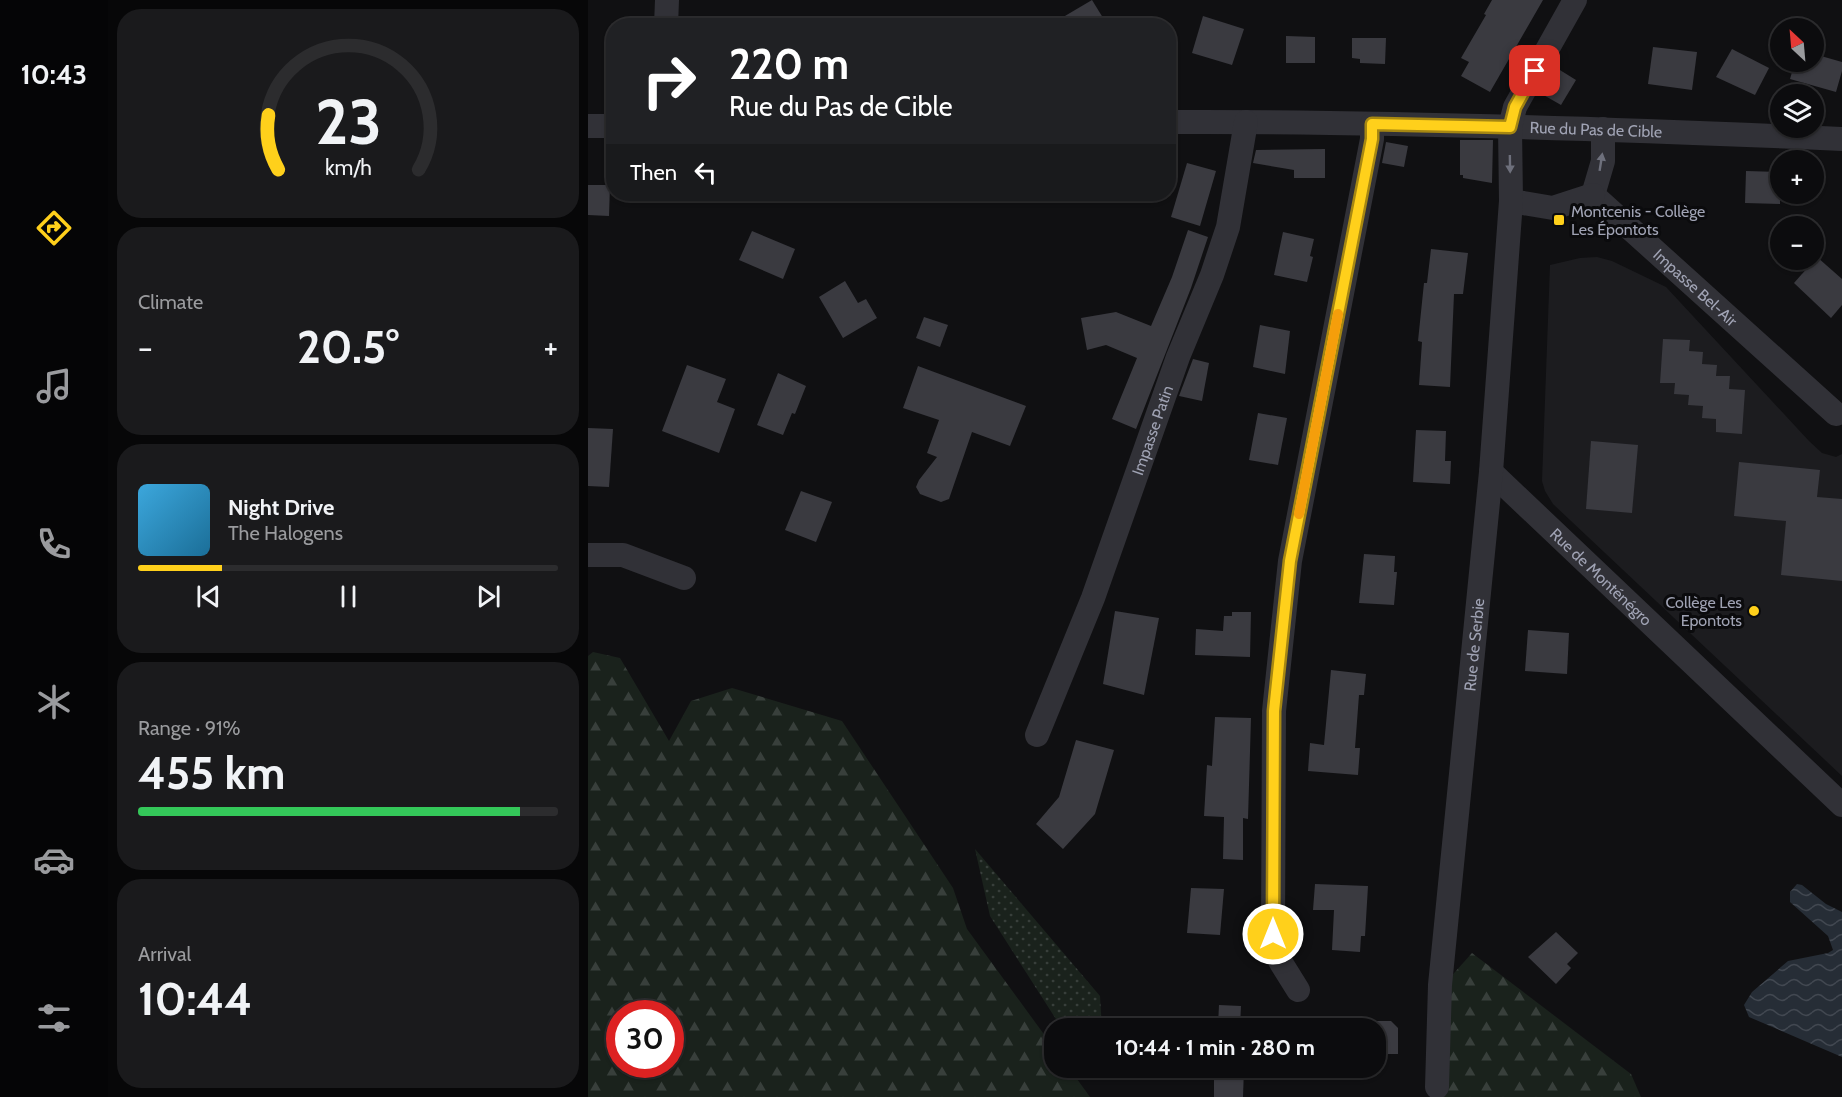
<!DOCTYPE html>
<html lang="en">
<head>
<meta charset="utf-8">
<style>
	body { margin:0; font-family:Cabin,sans-serif; background:#1a1a1c; color:#f1f3f6; height:100vh; display:flex; flex-direction:column; font-size:22px; white-space:nowrap }
	* { box-sizing:border-box; margin:0 }
	p { font-size:20px; color:#9a9b9e }
	.icon { flex:none; width:33px; height:33px; fill:none; stroke:currentColor; stroke-width:2; stroke-linecap:round; stroke-linejoin:round }
	.map { position:relative; flex:1; overflow:hidden }
	.details { display:flex; flex-direction:column; gap:9px; padding:9px; background:#070708; width:480px }
	.details>* { flex:none }
	.banner { position:absolute; left:18px; top:18px; width:570px; height:183px; border-radius:24px; box-shadow:0 2px 4px #0004,0 0 0 2px #2c2c2e; background:#202124; color:#fff; overflow:hidden }
	.needle { width:39px; rotate:334deg }
	.fabs { position:absolute; left:1182px; top:18px; display:grid; gap:12px }
	.fabs a { display:grid; place-items:center; width:54px; height:54px; border-radius:50%; background:#0c0c0e; box-shadow:0 2px 4px #0004,0 0 0 2px #2c2c2e; font-size:30px }
	.speed { position:absolute; left:18px; top:1000px; display:flex; gap:12px; font-size:30px; font-weight:700; text-align:center }
	.speed>* { display:grid; place-content:center; width:78px; height:78px; border-radius:50%; background:#0c0c0e; box-shadow:0 2px 4px #0004,0 0 0 2px #2c2c2e; line-height:1 }
	.speed .limit { border:9px solid #d22; background:#fff; color:#111 }
	.pin { position:absolute; display:grid; place-items:center; width:51px; height:51px; color:#fff; margin:-26px; border-radius:12px; box-shadow:0 3px 9px #0006 }
	.me { position:absolute; width:66px; margin:-33px; rotate:0deg; stroke-linejoin:round; filter:drop-shadow(0 0 4px #0008) }
	.turn { display:flex; align-items:center; gap:21px; height:126px; padding:0 24px; font-size:27px }
	.turn .icon { width:78px; height:78px; stroke-width:2.5 }
	.turn b { display:block; font-size:42px; line-height:51px }
	.then { display:flex; align-items:center; height:57px; padding:0 24px; background:#0003; gap:12px; font-size:22px }
	.big { font-size:45px; font-weight:700; line-height:1.1 }
	.details .card { flex:1; display:flex; flex-direction:column; justify-content:center; gap:9px; min-width:0; padding:0 21px; border-radius:24px; background:#1a1a1c }
	.details .dial { align-items:center; gap:0 }
	.dial svg { height:156px; overflow:visible; fill:none; stroke:#2c2c2e; stroke-width:7; stroke-linecap:round; text-anchor:middle }
	.dial text { fill:#f1f3f6; stroke:none }
	.song { display:flex; align-items:center; gap:18px }
	.cover { width:72px; height:72px; border-radius:9px; background:linear-gradient(135deg,hsl(200 70% 55%),hsl(200 70% 35%)) }
	.played { height:6px; border-radius:3px; background:linear-gradient(90deg,#ffd01b 20%,#2c2c2e 20%) }
	.keys { display:flex; justify-content:space-around; direction:ltr }
	.heat { display:flex; justify-content:space-between; align-items:center; font-size:33px; direction:ltr }
	.charge { height:9px; border-radius:4px; background:linear-gradient(90deg,#34c759 91%,#2c2c2e 0) }
	.trip { position:absolute; left:456px; top:1018px; width:342px; height:60px; border-radius:24px; background:#0c0c0e; box-shadow:0 2px 4px #0004,0 0 0 2px #2c2c2e; font-weight:700; line-height:60px; text-align:center }
	main { display:flex; flex:1; min-height:0 }
	.menu { display:flex; flex-direction:column; width:108px; justify-content:space-around; align-items:center; background:#050506; color:#9a9b9e }
	.menu .icon { width:42px; height:42px }
	.menu .current { color:#ffd01b }
	.menu b { font-size:27px; color:#f1f3f6 }
	.map>svg:first-child { display:block }
	.built { fill:#1c1c1f }
	.grass { fill:url(#grass-dots) }
	.forest { fill:url(#forest-firs); fill-rule:evenodd }
	.water { fill:url(#water-waves) }
	.building { fill:#3a3a40 }
	.lines { fill:none; stroke-linecap:round; stroke-linejoin:round }
	.minor { stroke:#313137; stroke-width:24 }
	.oneway { fill:#6e707c }
	.route-casing { stroke:#a68712; stroke-width:15 }
	.route { stroke:#ffd01b; stroke-width:10 }
	.slow { stroke:#f59e0b; stroke-width:10 }
	.poi-dot { fill:#ffd01b; stroke:#0b0b0d; stroke-width:2 }
	.labels { text-anchor:middle; stroke-width:6; stroke-linejoin:round; paint-order:stroke }
	.street-label { font-size:16px; fill:#a0a3b4; stroke:#0b0b0d }
	.poi-label { font-size:16px; fill:#a0a3b4; stroke:#0b0b0d; text-anchor:start }
</style>
</head>
<body>
<main>
<nav class="menu">
<b>10:43</b>
<svg class="icon current" aria-label="directions" viewBox="0 0 24 24"><path d="M12 3l9 9-9 9-9-9zM9 14v-3h6M13 9l2 2-2 2"/></svg>
<svg class="icon" aria-label="music" viewBox="0 0 24 24"><path d="M9 18V5l10-2v13"/><circle cx="6" cy="18" r="3"/><circle cx="16" cy="16" r="3"/></svg>
<svg class="icon" aria-label="phone" viewBox="0 0 24 24"><path d="M5 4h4l2 5-3 2q2 4 5 5l2-3 5 2v4C11 20 4 13 5 4z"/></svg>
<svg class="icon" aria-label="climate" viewBox="0 0 24 24"><path d="M12 3v18M4 7l16 10M4 17L20 7"/></svg>
<svg class="icon" aria-label="car" viewBox="0 0 24 24"><path d="M5 17H2v-5l4-1 3-4h7l3 4 3 1v5h-3M9 17h6M6 11h13"/><circle cx="7" cy="17" r="2"/><circle cx="17" cy="17" r="2"/></svg>
<svg class="icon" aria-label="filters" viewBox="0 0 24 24"><path d="M4 7h16M4 17h16"/><circle cx="9" cy="7" r="2"/><circle cx="15" cy="17" r="2"/></svg>
</nav>
<section class="details">
<div class="card dial"><svg viewBox="0 0 100 80">
<path d="M14 69A42 42 0 1 1 86 69"/>
<path d="M14 69A42 42 0 0 1 9 41" stroke="#ffd01b"/>
<text x="50" y="56" font-size="32" font-weight="700">23</text>
<text x="50" y="72" font-size="11">km/h</text>
</svg></div>
<div class="card"><p>Climate</p>
<div class="heat"><a>−</a><b class="big">20.5°</b><a>+</a></div>
</div>
<div class="card">
<div class="song"><i class="cover"></i><div><b>Night Drive</b><p>The Halogens</p></div></div>
<div class="played"></div>
<div class="keys"><svg class="icon" aria-label="previous" viewBox="0 0 24 24"><path d="M18 5L8 12l10 7zM5 5v14"/></svg><svg class="icon" aria-label="pause" viewBox="0 0 24 24"><path d="M8 5v14M16 5v14"/></svg><svg class="icon" aria-label="next" viewBox="0 0 24 24"><path d="M6 5l10 7-10 7zM19 5v14"/></svg></div>
</div>
<div class="card"><p>Range · 91%</p><b class="big">455 km</b><div class="charge"></div></div>
<div class="card"><p>Arrival</p><b class="big">10:44</b></div>
</section>
<div class="map">
<svg width="1254" height="1097" viewBox="0 0 1254 1097">
	<defs>
		<pattern id="grass-dots" width="8" height="8" patternUnits="userSpaceOnUse" patternTransform="scale(1.5)"><rect width="8" height="8" fill="#1a221c"/><path d="M2 2h.1M6 6h.1" fill="none" stroke="#383f3b" stroke-width="1.8" stroke-linecap="round"/></pattern>
		<pattern id="forest-firs" width="22" height="20" patternUnits="userSpaceOnUse" patternTransform="scale(1.5)"><rect width="22" height="20" fill="#1a221c"/><path d="M5 1l3.5 6h-7zM16 11l3.5 6h-7z" fill="#383f3b"/></pattern>
		<pattern id="water-waves" width="16" height="10" patternUnits="userSpaceOnUse" patternTransform="scale(1.5)"><rect width="16" height="10" fill="#262d36"/><path d="M0 5q4-4 8 0t8 0" fill="none" stroke="#424851"/></pattern>
	</defs>
	<rect width="100%" height="100%" fill="#101012"/>
	<polygon class="built" points="1009,257 1024,261 1078,287 1221,441 1234,453 1248,457 1254,454 1254,776 965,504 957,491 954,481 962,265 992,258"/>
	<polygon class="grass" points="387,849 512,996 514,1029 475,1029 473,1027 402,916"/>
	<g class="forest">
		<path d="M5,652L32,658L81,741L103,701L144,688L254,721L365,888L379,929L466,1048V1068H481L502,1097H0V656ZM32,1014H82V1065H32Z"/>
		<polygon points="884,953 1043,1074 1053,1097 850,1097 842,1000"/>
	</g>
	<polygon class="water" points="1209,884 1214,885 1238,904 1254,912 1254,1057 1161,1017 1156,1005 1164,992 1200,961 1240,953 1245,950 1240,936 1202,902 1202,892"/>
	<g class="building">
		<polygon points="504,0 520,26 460,26"/>
		<polygon points="904,0 955,0 902,92 873,76 881,62 873,58 898,15 896,14"/>
		<polygon points="615,16 656,29 644,65 604,53"/>
		<polygon points="698,36 727,37 727,63 698,63"/>
		<polygon points="764,38 798,38 797,64 772,63 772,59 764,58"/>
		<polygon points="1065,47 1109,52 1104,90 1060,84"/>
		<polygon points="1144,49 1181,68 1167,95 1128,77"/>
		<polygon points="1226,54 1254,62 1254,71 1248,92 1202,79 1207,62 1226,62"/>
		<polygon points="967,67 988,80 973,105 952,93"/>
		<polygon points="872,140 905,140 904,183 875,178 875,175 872,175"/>
		<polygon points="798,142 820,146 816,167 794,163"/>
		<polygon points="737,149 737,178 706,178 706,170 665,163 668,150"/>
		<polygon points="599,163 628,171 612,226 583,217"/>
		<polygon points="1158,171 1192,172 1192,204 1157,203"/>
		<polygon points="0,185 22,185 21,216 0,215"/>
		<polygon points="600,230 620,237 603,288 548,429 524,419 549,358 518,345 499,350 493,318 528,312 563,326 584,277"/>
		<polygon points="164,231 207,249 195,279 151,260"/>
		<polygon points="695,232 726,239 722,256 725,257 719,282 686,275"/>
		<polygon points="843,249 880,253 875,294 866,294 862,387 831,385 834,342 830,341 836,283 839,283"/>
		<polygon points="1229,257 1254,279 1254,305 1243,318 1206,283"/>
		<polygon points="257,281 270,303 278,299 289,318 255,338 231,297"/>
		<polygon points="336,317 360,325 352,347 328,338"/>
		<polygon points="672,325 702,331 697,374 665,367"/>
		<polygon points="1075,339 1102,340 1101,351 1115,352 1114,364 1129,365 1128,376 1142,376 1141,389 1157,390 1154,434 1128,432 1128,419 1114,418 1115,406 1100,405 1101,395 1086,394 1087,383 1072,383"/>
		<polygon points="605,359 621,363 614,401 591,396"/>
		<polygon points="99,365 138,379 129,402 147,409 131,453 74,431"/>
		<polygon points="330,366 438,406 422,446 384,432 361,499 353,502 332,494 328,487 331,480 349,457 339,453 351,420 315,408"/>
		<polygon points="190,373 218,386 207,414 204,413 195,435 169,425"/>
		<polygon points="670,413 699,418 690,465 661,460"/>
		<polygon points="0,428 25,429 21,487 0,486"/>
		<polygon points="828,430 858,431 857,461 863,461 862,484 825,482"/>
		<polygon points="1003,441 1050,445 1044,513 998,509"/>
		<polygon points="1151,462 1232,470 1229,497 1254,499 1254,581 1193,575 1198,521 1146,516"/>
		<polygon points="213,491 244,502 228,542 197,530"/>
		<polygon points="776,554 807,556 806,572 809,572 806,605 771,603"/>
		<polygon points="527,611 571,618 556,695 515,684"/>
		<polygon points="644,612 663,612 662,657 607,655 608,629 635,631 636,616 644,616"/>
		<polygon points="940,630 981,633 979,674 937,671"/>
		<polygon points="743,670 778,674 776,695 771,695 767,748 772,748 770,775 720,771 722,743 736,745"/>
		<polygon points="627,717 663,718 660,819 655,818 655,860 635,859 636,817 616,816 619,765 624,766"/>
		<polygon points="488,740 526,750 507,814 475,849 448,824 471,797"/>
		<polygon points="727,884 780,886 777,936 773,936 772,952 744,950 746,910 725,910"/>
		<polygon points="603,888 636,889 632,935 599,933"/>
		<polygon points="968,932 990,953 979,964 983,968 968,984 940,957"/>
		<polygon points="631,1005 653,1006 652,1026 630,1025"/>
		<polygon points="788,1021 803,1021 810,1028 810,1054 788,1054"/>
		<polygon points="626,1068 656,1068 655,1097 626,1097"/>
	</g>
	<g class="lines">
		<g class="minor">
			<polyline points="78,26 79,0"/>
			<path id="s1" d="M580,122C805,121 1030,129 1254,139"/>
			<polyline points="0,126 26,126"/>
			<path id="s2" d="M1005,195L1248,414"/>
			<polyline points="1005,195 1015,161 1015,129"/>
			<polyline points="923,201 965,208 1005,195"/>
			<path id="s3" d="M903,472L1254,805"/>
			<polyline points="0,555 35,555 96,578"/>
			<path id="s4" d="M449,735L505,598L590,357L624,275L640,227L658,122"/>
			<polyline points="710,990 692,961 685,934 686,711 702,561 784,139 784,124"/>
			<path id="s5" d="M849,1087L852,985L903,472L923,201L922,127L927,107L987,0"/>
		</g>
	</g>
	<defs><path id="oneway-solid" d="M-6-.8H1V-3.2L6.5 0L1 3.2V.8H-6Z" transform="scale(1.5)"/></defs>
	<g class="oneway">
		<use href="#oneway-solid" transform="translate(1013 162) rotate(-81)"/>
		<use href="#oneway-solid" transform="translate(922 164) rotate(89)"/>
	</g>
	<g class="lines">
		<g class="route-casing">
			<polyline id="route" points="685,934 686,711 702,561 784,139 784,124 922,127 927,107 947,71"/>
		</g>
		<use href="#route" class="route"/>
		<polyline class="slow" points="711,514 750,314"/>
	</g>
	<g class="poi-dot">
		<rect x="965" y="214" width="12" height="12" rx="3"/>
		<circle cx="1166" cy="611" r="6"/>
	</g>
	<g class="labels">
		<g class="street-label">
			<text dy="6" stroke="none"><textPath href="#s1" startOffset="428">Rue du Pas de Cible</textPath></text>
			<text dy="6" stroke="none"><textPath href="#s2" startOffset="138">Impasse Bel-Air</textPath></text>
			<text dy="6" stroke="none"><textPath href="#s4" startOffset="326">Impasse Patin</textPath></text>
			<text dy="6" stroke="none"><textPath href="#s3" startOffset="152">Rue de Monténégro</textPath></text>
			<text dy="6" stroke="none"><textPath href="#s5" startOffset="444">Rue de Serbie</textPath></text>
		</g>
		<g class="poi-label">
			<text x="983" y="217">Montcenis - Collège<tspan x="983" dy="18">Les Épontots</tspan></text>
			<text x="1154" y="608" text-anchor="end">Collège Les<tspan x="1154" dy="18">Epontots</tspan></text>
		</g>
	</g>
</svg>
<div class="fabs">
<a><svg class="needle" viewBox="-14 -14 28 28"><path d="M0-13l5 13h-10z" fill="#e53935"/><path d="M0 13l5-13h-10z" fill="#9a9b9e"/></svg></a>
<a><svg class="icon" aria-label="layers" viewBox="0 0 24 24"><path d="M12 4l9 5-9 5-9-5zM3 14l9 5 9-5"/></svg></a>
<a>+</a>
<a>−</a>
</div>
<div class="speed"><div class="limit">30</div></div>
<div class="pin" style="left:947px;top:71px;background:#d93025"><svg class="icon" aria-label="arrive" viewBox="0 0 24 24"><path d="M6 21V4h12l-3 4 3 4H6"/></svg></div>
<svg class="me" style="left:685px;top:934px" viewBox="-20 -20 40 40"><circle r="17" fill="#ffd01b" stroke="#fff" stroke-width="3"/><path d="M0-11L8 9 0 5-8 9z" fill="#fff"/></svg>
<div class="trip">10:44 · 1 min · 280 m</div>
<div class="banner">
<div class="turn"><svg class="icon" aria-label="right" viewBox="0 0 24 24"><path d="M7 20v-9h11M14 6l5 5-5 5"/></svg><div><b>220 m</b>Rue du Pas de Cible</div></div>
<div class="then">Then<svg class="icon" aria-label="left" viewBox="0 0 24 24"><path d="M17 20v-9H6M10 6l-5 5 5 5"/></svg></div>
</div>
</div>
</main>
</body>
</html>
